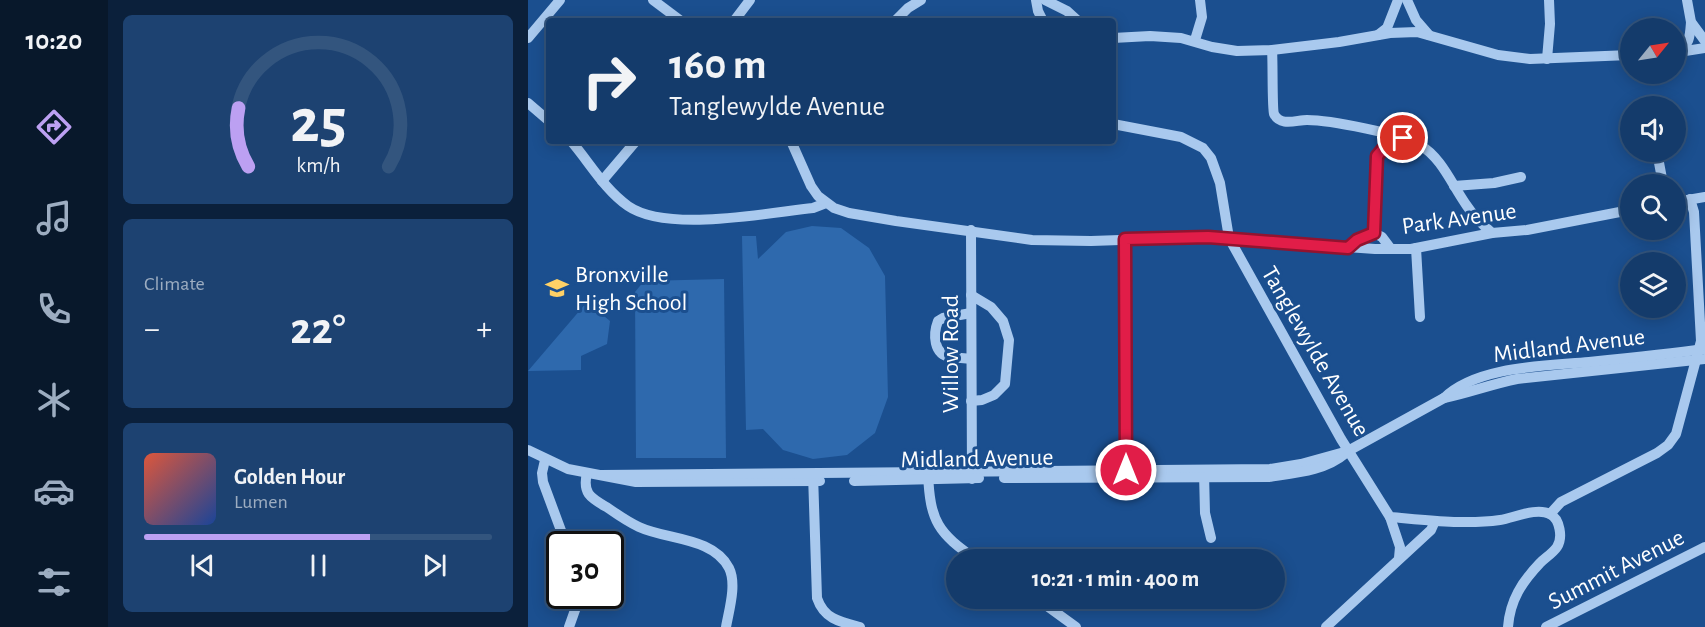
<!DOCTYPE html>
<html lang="en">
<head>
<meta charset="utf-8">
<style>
	body { margin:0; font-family:"Alegreya Sans",sans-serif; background:#1d4271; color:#f1f3f6; height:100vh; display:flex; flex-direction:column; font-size:22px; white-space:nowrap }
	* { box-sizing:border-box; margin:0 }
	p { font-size:20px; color:#9dadc1 }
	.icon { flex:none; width:33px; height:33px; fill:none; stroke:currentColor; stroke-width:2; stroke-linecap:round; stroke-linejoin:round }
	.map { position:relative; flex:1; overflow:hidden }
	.panel { display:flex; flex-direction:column; gap:15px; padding:15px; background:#0b203b; width:420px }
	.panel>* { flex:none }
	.banner { position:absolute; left:18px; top:18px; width:570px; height:126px; border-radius:6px; box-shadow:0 3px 15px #0003,0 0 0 2px #33557e; background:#143b6b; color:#f1f3f6; overflow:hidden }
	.needle { width:39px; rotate:60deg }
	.fabs { position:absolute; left:1092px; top:18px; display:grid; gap:12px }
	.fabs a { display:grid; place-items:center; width:66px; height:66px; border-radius:50%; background:#143b6b; box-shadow:0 3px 15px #0003,0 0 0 2px #33557e; font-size:30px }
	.speed { position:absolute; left:18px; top:531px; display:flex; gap:12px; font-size:30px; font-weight:700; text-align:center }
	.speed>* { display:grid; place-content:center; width:78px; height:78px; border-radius:50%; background:#143b6b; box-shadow:0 3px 15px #0003,0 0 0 2px #33557e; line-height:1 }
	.speed .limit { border:3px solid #111; border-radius:9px; background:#fff; color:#111 }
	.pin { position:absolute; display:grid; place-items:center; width:51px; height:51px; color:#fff; margin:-26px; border:3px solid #fff; border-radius:50%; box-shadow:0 2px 6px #0007 }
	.me { position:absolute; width:66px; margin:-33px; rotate:0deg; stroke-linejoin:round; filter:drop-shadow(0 0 4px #0008) }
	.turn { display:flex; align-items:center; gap:21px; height:126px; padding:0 24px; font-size:27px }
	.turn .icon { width:78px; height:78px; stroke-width:2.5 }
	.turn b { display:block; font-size:42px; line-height:51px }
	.big { font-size:45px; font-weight:600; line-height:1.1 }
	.panel .tile { flex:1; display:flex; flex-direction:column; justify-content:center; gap:9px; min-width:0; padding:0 21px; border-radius:9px; background:#1d4271 }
	.panel .dial { align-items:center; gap:0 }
	.dial svg { height:156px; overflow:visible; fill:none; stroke:#33557e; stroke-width:7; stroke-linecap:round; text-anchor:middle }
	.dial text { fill:#f1f3f6; stroke:none }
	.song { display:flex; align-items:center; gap:18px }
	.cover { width:72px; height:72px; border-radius:9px; background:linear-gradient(135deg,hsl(10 70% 55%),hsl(220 70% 35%)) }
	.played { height:6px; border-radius:3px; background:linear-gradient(90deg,#bca0f2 65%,#33557e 65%) }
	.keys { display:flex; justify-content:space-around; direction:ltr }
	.heat { display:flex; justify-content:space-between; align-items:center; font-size:33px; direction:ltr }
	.trip { position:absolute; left:418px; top:549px; width:339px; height:60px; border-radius:30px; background:#143b6b; box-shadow:0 3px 15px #0003,0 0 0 2px #33557e; font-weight:600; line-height:60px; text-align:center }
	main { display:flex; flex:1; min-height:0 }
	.menu { display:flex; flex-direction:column; width:108px; justify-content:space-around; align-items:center; background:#08182b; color:#9dadc1 }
	.menu .icon { width:42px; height:42px }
	.menu .on { color:#bca0f2 }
	.menu b { font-size:27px; color:#f1f3f6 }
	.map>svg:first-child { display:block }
	.green { fill:#2e69ad }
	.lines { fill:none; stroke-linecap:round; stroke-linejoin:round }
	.minor { stroke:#a9c9ee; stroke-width:10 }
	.route-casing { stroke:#92132f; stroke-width:15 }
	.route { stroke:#e11d48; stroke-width:10 }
	.labels { text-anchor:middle; stroke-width:6; stroke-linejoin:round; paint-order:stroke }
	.street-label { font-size:24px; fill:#fff; stroke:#1b4f8f }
	.poi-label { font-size:24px; fill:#fff; stroke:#1b4f8f; text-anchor:start }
</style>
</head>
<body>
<main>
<nav class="menu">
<b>10:20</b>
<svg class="icon on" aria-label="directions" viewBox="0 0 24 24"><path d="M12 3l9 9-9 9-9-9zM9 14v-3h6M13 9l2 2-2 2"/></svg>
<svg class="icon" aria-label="music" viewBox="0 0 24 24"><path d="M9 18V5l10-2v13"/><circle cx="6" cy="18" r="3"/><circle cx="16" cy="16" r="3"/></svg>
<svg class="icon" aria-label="phone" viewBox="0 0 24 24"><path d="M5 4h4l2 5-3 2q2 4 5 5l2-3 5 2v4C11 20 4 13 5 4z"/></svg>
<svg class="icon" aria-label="climate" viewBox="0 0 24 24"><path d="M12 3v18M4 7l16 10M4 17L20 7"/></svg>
<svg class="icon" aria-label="car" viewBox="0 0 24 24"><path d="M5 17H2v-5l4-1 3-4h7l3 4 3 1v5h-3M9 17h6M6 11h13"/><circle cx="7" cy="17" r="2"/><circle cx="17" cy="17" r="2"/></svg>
<svg class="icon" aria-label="filters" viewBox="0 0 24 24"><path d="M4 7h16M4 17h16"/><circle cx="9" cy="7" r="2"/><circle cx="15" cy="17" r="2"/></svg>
</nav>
<section class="panel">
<div class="tile dial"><svg viewBox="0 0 100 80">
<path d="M14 69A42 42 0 1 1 86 69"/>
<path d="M14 69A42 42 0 0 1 9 39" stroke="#bca0f2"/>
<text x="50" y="56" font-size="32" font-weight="700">25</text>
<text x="50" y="72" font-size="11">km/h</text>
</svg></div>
<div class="tile"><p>Climate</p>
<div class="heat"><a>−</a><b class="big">22°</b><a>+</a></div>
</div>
<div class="tile">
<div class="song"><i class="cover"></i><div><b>Golden Hour</b><p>Lumen</p></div></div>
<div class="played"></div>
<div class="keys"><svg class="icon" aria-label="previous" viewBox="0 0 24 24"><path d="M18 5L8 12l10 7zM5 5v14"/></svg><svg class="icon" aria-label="pause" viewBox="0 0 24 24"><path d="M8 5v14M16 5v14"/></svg><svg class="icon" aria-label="next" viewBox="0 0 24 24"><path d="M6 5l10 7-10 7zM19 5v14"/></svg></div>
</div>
</section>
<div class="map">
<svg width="1177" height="627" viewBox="0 0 1177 627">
	<rect width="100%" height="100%" fill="#1b4f8f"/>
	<g class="green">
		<polygon points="284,226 313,228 341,248 357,276 360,397 347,433 319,455 285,459 255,450 235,429 218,430 214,236 228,236 230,259 258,232"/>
		<polygon points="196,279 198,458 108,458 107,292 116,281"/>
		<polygon points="59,302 82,321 79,344 53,356 53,370 0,371"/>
	</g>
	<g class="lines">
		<g class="minor">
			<polyline points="125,0 153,21"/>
			<polyline points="508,0 510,11 515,21"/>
			<polyline points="517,0 539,11 550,21"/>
			<polyline points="879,0 888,20 901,35"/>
			<polyline points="1159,0 1163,22 1177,41"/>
			<polyline points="206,21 222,0"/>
			<polyline points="367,21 380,8 393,0"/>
			<polyline points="850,35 859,28 870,0"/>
			<polyline points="0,38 32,0"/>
			<polyline points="585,38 622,36 653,38 684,47 709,51 744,50 811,42 862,33 889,32 970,55 1002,59 1102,55"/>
			<polyline points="667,40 674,17 672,0"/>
			<path d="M744,50C745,60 744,109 746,114C753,127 768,120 779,120C801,120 874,134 892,145C914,158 924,185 939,206C946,217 955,225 964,233"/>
			<path d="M1149,52C1162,45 1162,36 1163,22"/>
			<polyline points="1151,52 1177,48"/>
			<polyline points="1019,59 1022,24 1021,0"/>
			<polyline points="0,103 21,121"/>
			<path d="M585,124L653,137L675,148L683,158L692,183L701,238L813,439L862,517C898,520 937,525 972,520C986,518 1008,507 1022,514C1032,519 1035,538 1029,547C1025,553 1017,558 1012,563C994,582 982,600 980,627"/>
			<path d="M43,141C62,163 76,189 100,206C139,233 238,213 285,208L298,203"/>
			<polyline points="263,141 283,186 290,196 306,208 321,213 368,221 504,240 563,241 680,237 847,249 883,249 964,233 999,230 1102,210"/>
			<polyline points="1129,152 1135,184"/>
			<polyline points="74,181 108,141"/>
			<polyline points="926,186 966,183 993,177"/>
			<polyline points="1148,202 1177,197"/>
			<polyline points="443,230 444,479"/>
			<polyline points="846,233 849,156 856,148 875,138"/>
			<polyline points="596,239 598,476"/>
			<polyline points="820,248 829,240 846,233 854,237 863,249"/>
			<polyline points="888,248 892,317"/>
			<polyline points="443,295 463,307 475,321 481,340 477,384 466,395 454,400 443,401"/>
			<path d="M443,313L415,318L410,321C405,334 405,355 423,357C430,358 436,358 443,359"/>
			<path d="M916,398C940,393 964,384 989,379L1177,359"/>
			<polyline points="0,450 40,469 108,482 292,481"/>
			<polyline points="17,460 14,473 15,482 38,544"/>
			<path d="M59,473C54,494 63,498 80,508C90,515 100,522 111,527C139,540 185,537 201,568C209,584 201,610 198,627"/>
			<path d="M400,473C402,522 410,533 449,560"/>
			<polyline points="676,473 677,513 683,538"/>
			<path d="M285,474L289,598C296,619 312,622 332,627"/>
			<path d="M73,475L742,469L773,464L820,451L916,398C949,366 1017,366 1061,362C1100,358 1139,354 1177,349"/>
			<path d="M476,478L741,477C768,473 797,471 818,453"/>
			<polyline points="326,481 451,478"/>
			<polyline points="1022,514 1033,502 1129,453 1140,445 1148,434 1173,341 1166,212 1162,199"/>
			<polyline points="862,517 872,547 871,558"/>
			<polyline points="508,598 548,627"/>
			<polyline points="41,627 52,596"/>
			<polyline points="798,627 903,530 907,521"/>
			<polyline points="1018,627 1177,547"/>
		</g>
	</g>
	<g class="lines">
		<g class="route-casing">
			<polyline id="route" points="598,470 597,239 680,237 820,248 829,240 846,233 849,156 856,148 875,138"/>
		</g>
		<use href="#route" class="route"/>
	</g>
	<defs>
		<g id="school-bare" transform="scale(1.8)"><path d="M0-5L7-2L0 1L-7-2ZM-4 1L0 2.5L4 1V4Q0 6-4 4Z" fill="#ffd166" stroke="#1b4f8f" stroke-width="2.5" paint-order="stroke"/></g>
	</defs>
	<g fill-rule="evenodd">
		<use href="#school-bare" x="29" y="288"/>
	</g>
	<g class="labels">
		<g class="street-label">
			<text transform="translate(931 218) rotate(-8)" y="8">Park Avenue</text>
			<text transform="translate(1041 345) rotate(-7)" y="8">Midland Avenue</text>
			<text transform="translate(788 351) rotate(60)" y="8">Tanglewylde Avenue</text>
			<text transform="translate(422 354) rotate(-90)" y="8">Willow Road</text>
			<text transform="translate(449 458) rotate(-1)" y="8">Midland Avenue</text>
			<text transform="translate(1088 569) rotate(-27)" y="8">Summit Avenue</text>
		</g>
		<g class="poi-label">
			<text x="47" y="282">Bronxville<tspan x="47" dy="28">High School</tspan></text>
		</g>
	</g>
</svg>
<div class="fabs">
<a><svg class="needle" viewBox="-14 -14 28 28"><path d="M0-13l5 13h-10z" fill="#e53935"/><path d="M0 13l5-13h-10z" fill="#9dadc1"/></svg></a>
<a><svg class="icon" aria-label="sound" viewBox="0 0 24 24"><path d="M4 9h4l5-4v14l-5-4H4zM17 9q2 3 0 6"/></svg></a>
<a><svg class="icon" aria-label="search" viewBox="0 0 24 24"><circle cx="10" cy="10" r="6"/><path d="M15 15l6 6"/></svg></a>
<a><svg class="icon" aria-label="layers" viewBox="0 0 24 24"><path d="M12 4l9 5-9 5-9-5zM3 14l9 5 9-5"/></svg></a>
</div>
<div class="speed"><div class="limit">30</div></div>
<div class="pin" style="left:875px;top:138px;background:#d93025"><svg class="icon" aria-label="arrive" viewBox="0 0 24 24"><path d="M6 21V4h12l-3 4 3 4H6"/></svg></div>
<svg class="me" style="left:598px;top:470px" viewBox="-20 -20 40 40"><circle r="17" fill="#e11d48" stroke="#fff" stroke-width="3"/><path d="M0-11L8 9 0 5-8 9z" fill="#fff"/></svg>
<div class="trip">10:21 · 1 min · 400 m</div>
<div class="banner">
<div class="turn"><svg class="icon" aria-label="right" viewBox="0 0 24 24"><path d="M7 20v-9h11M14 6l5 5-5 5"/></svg><div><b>160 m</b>Tanglewylde Avenue</div></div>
</div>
</div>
</main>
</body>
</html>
